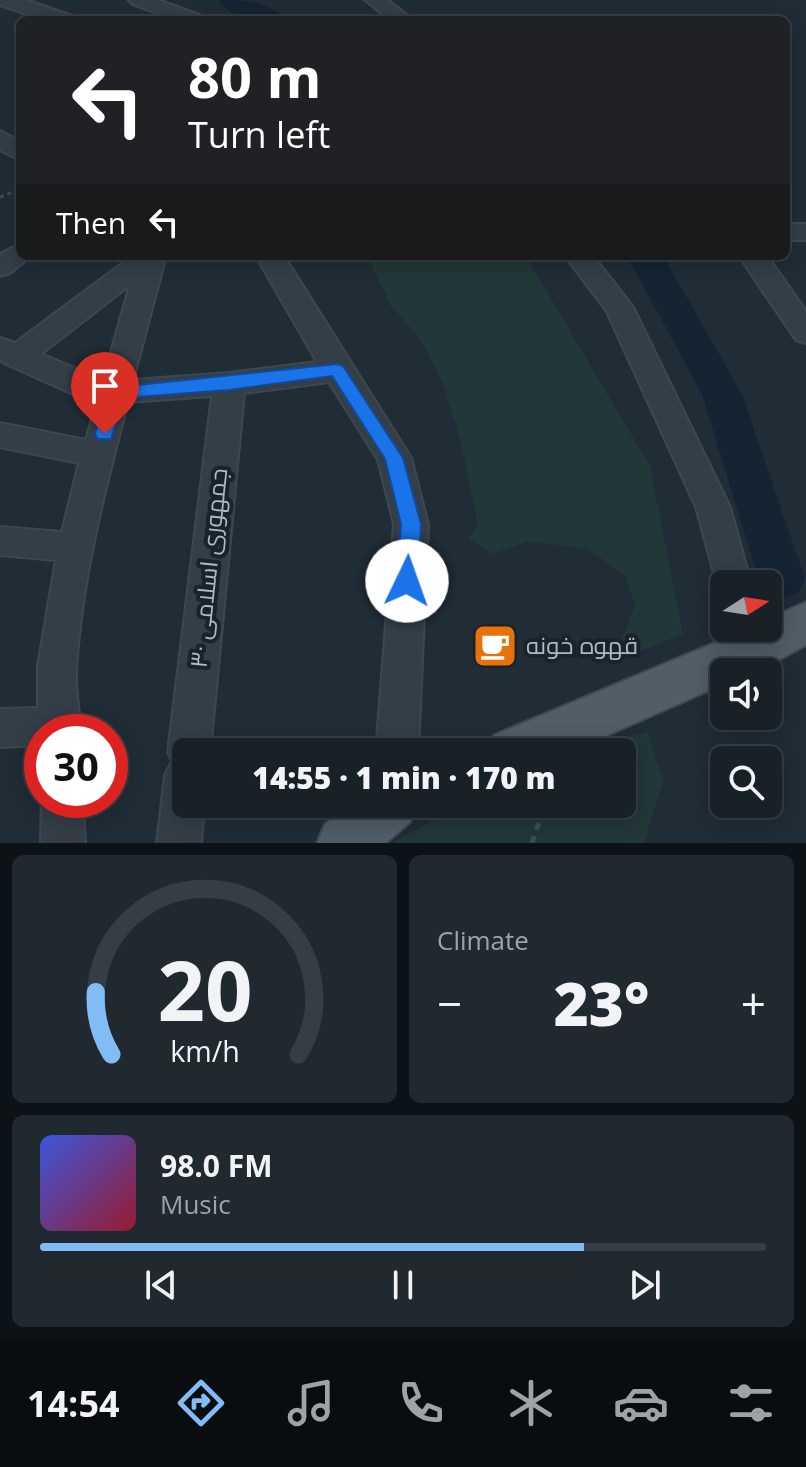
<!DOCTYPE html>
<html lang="en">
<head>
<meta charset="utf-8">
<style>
	body { margin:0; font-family:"Open Sans",Cairo,sans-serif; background:#212930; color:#f1f3f6; height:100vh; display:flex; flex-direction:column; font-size:30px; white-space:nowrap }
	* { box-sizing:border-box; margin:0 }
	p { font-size:26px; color:#9fa3a8 }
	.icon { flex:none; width:44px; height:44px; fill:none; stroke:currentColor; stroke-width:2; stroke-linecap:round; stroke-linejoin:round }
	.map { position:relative; height:843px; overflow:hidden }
	.side { display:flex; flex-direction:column; gap:12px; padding:12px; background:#0d1216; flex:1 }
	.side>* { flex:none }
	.top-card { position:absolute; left:16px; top:16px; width:774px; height:244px; border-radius:12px; box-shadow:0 4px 20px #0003,0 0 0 2px #363e45; background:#202124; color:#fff; overflow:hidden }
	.needle { width:52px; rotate:78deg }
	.fabs { position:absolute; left:710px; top:570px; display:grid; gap:16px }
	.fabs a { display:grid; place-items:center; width:72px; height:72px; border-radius:12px; background:#182128; box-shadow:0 4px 20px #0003,0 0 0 2px #363e45; font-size:40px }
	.speed { position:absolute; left:24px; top:714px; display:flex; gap:16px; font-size:40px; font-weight:700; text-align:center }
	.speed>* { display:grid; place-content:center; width:104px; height:104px; border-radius:50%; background:#182128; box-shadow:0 4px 20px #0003,0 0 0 2px #363e45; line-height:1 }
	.speed .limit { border:12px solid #d22; background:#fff; color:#111 }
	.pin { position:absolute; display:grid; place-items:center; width:68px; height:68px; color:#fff; margin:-82px -34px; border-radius:50% 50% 50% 0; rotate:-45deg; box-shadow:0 0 8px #0007 }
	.pin .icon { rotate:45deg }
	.me { position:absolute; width:88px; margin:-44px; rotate:3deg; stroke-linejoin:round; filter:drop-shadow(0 0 6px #0008) }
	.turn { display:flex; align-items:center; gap:28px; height:168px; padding:0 40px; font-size:36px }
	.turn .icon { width:104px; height:104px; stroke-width:2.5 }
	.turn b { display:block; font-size:56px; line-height:68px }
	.then { display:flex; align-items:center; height:76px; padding:0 40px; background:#0003; gap:16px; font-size:30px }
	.big { font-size:60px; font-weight:800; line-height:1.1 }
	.side .widget { flex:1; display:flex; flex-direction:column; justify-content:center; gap:12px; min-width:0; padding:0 28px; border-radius:12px; background:#212930 }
	.side .dial { align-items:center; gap:0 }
	.dial svg { height:208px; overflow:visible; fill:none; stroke:#363e45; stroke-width:7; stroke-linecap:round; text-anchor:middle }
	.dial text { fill:#f1f3f6; stroke:none }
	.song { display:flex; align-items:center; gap:24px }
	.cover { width:96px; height:96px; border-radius:12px; background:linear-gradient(135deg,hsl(230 70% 55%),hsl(350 70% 35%)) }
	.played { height:8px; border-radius:4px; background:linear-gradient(90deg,#81bcf5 75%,#363e45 75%) }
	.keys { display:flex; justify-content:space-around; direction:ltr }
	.heat { display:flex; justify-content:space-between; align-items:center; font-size:44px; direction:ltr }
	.side .tiles { flex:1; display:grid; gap:12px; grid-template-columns:1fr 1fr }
	.widget:last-child { grid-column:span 2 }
	.trip { position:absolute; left:172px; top:738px; width:464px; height:80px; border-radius:12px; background:#182128; box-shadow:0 4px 20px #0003,0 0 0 2px #363e45; font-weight:800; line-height:80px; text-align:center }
	.menu { display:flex; height:128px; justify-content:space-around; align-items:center; background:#0a0d10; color:#9fa3a8 }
	.menu .icon { width:56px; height:56px }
	.menu .on { color:#81bcf5 }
	.menu b { font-size:36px; color:#f1f3f6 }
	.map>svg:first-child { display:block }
	.green { fill:#223737 }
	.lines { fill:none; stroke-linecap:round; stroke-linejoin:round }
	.river { fill:#142433; fill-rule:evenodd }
	.minor-casing { stroke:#3d4750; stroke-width:4 }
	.major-casing { stroke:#3d4750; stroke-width:4 }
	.path-far1 { stroke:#3a504f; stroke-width:3; stroke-dasharray:4 4; stroke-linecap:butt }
	.path { stroke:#3a504f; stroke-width:5; stroke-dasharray:7 7; stroke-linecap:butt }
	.minor { fill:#333e47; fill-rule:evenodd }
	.major { fill:#515d67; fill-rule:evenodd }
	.route { fill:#1a73e8; stroke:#114b97; stroke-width:2 }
	.labels { text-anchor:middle; stroke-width:8; stroke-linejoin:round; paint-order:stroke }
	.street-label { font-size:24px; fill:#aeb9c4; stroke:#19232b }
	.poi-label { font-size:24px; fill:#aeb9c4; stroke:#19232b; text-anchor:start }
</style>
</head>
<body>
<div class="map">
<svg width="806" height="843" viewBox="0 0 806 843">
	<rect width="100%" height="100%" fill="#202c36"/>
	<g class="green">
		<polygon points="367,256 526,256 650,466 683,634 613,662 635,605 625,576 586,548 527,542 492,554 468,539 478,525 460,439 444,387 421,340 391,306"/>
		<polygon points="648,732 663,781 644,843 391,843 464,804 622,804 622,752 563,752"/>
	</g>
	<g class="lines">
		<g class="river">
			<path d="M218,0C240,0 270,0 285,20C262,20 232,21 218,0Z"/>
			<polygon points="627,256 663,256 742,394 805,579 798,593 781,599 768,594 768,584 760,584 702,394"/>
		</g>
		<g class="minor-casing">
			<g id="minor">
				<polygon points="0,0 26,0 72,16 75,20 45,20 0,5"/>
				<polygon points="129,0 158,0 202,16 205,20 175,20 132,4"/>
				<polygon points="365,0 388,0 413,20 390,20"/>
				<polygon points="0,131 20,141 20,160 0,150"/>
				<rect x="786" y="224" width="20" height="16"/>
				<polygon points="20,244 20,256 31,256 10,273 0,276 0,254"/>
				<path d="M132,256H166L133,380L229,373L317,362L256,256H284L411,458L428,524L418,752H376L394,524L378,460L329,382L244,393L210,752H186V804H204L201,843H157L165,775L172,761L168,752L212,396L128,402C105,488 81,582 76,671C75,692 80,712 80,732H42V745L0,747V709L38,708V665L56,560L0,555V527L62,532L79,463L0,447V423L86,440L97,401L80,397L6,364L0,360V338L15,343ZM130,285L103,380L41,354Z"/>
				<polygon points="565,256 593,256 633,307 730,507 751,584 724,584 724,596 720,595 696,507 606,310"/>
				<polygon points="739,256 767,256 806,311 806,343 796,340"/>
				<polygon points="42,797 42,800 83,800 85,843 41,843"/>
			</g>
		</g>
		<g class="major-casing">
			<g id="major">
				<path d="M806,602V645C773,663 763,672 724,672V684L569,752H486L494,735L750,628H768V619Z"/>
				<polygon points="350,804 418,804 410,822 386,843 317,843 325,824"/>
			</g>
		</g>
		<polyline class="path-far1" points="0,197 20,189"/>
		<polyline class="path" points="532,843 545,804"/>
		<use href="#minor" class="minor"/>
		<use href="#major" class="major"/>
	</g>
	<polygon class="route" points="337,364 343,366 403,458 421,524 418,581 415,587 407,590 400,587 397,581 401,524 385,459 332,376 229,390 123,398 111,439 98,439 95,434 109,388"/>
	<defs>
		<g id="cafe-square" transform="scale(2.3)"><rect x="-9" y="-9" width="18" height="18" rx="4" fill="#e8710a" stroke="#19232b"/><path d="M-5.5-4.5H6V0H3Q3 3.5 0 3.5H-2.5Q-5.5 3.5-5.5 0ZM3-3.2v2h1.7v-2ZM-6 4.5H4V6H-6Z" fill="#fff"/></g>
	</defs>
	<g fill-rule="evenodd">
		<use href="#cafe-square" x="495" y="646"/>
	</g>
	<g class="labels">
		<g class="street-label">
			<text transform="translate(209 568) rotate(-84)" y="8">جمهوری اسلامی ۳۰</text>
		</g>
		<g class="poi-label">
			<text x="526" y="654">قهوه خونه</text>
		</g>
	</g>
</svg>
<div class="fabs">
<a><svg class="needle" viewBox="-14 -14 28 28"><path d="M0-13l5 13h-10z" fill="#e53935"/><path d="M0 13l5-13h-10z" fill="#9fa3a8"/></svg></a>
<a><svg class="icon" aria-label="sound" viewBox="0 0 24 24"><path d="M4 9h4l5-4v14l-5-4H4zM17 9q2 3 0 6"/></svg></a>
<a><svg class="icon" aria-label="search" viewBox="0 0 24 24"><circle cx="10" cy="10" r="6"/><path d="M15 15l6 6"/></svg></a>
</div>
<div class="speed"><div class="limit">30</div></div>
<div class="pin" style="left:105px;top:434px;background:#d93025"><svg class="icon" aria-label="arrive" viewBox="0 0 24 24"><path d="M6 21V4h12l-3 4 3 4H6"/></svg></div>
<svg class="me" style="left:407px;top:581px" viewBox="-20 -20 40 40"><circle r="19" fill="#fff"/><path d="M0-13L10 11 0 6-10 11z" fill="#1a73e8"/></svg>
<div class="trip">14:55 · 1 min · 170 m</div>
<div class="top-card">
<div class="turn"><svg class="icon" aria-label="left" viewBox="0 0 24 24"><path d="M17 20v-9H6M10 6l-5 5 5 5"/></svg><div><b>80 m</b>Turn left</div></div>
<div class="then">Then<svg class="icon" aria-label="left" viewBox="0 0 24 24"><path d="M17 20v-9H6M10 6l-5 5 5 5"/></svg></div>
</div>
</div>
<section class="side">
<div class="tiles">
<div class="widget dial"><svg viewBox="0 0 100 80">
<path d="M14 69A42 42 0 1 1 86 69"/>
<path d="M14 69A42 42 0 0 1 8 45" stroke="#81bcf5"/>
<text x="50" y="56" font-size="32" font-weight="700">20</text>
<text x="50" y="72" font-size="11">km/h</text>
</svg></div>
<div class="widget"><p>Climate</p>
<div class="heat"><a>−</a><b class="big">23°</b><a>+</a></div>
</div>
<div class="widget">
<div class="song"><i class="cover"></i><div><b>98.0 FM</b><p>Music</p></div></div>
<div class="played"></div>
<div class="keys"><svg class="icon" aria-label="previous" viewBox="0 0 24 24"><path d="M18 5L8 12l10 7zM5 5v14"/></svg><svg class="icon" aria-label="pause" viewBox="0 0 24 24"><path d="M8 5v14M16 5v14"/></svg><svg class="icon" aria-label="next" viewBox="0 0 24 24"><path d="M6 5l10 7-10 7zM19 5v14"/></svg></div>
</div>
</div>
</section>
<nav class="menu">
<b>14:54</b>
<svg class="icon on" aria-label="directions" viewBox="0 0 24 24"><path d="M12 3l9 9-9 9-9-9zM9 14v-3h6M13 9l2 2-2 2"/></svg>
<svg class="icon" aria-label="music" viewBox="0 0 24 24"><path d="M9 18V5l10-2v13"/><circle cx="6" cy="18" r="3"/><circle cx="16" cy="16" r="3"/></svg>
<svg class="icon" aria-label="phone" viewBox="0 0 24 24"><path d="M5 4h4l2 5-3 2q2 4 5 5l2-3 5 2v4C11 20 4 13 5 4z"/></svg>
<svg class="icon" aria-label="climate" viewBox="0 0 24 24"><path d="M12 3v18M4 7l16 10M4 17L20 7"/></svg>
<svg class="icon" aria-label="car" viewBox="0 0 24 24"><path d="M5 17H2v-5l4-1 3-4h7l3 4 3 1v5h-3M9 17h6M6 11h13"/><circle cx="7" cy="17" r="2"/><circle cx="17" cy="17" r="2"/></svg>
<svg class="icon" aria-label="filters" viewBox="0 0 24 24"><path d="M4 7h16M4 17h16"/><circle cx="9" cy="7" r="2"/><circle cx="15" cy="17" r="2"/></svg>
</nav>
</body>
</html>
